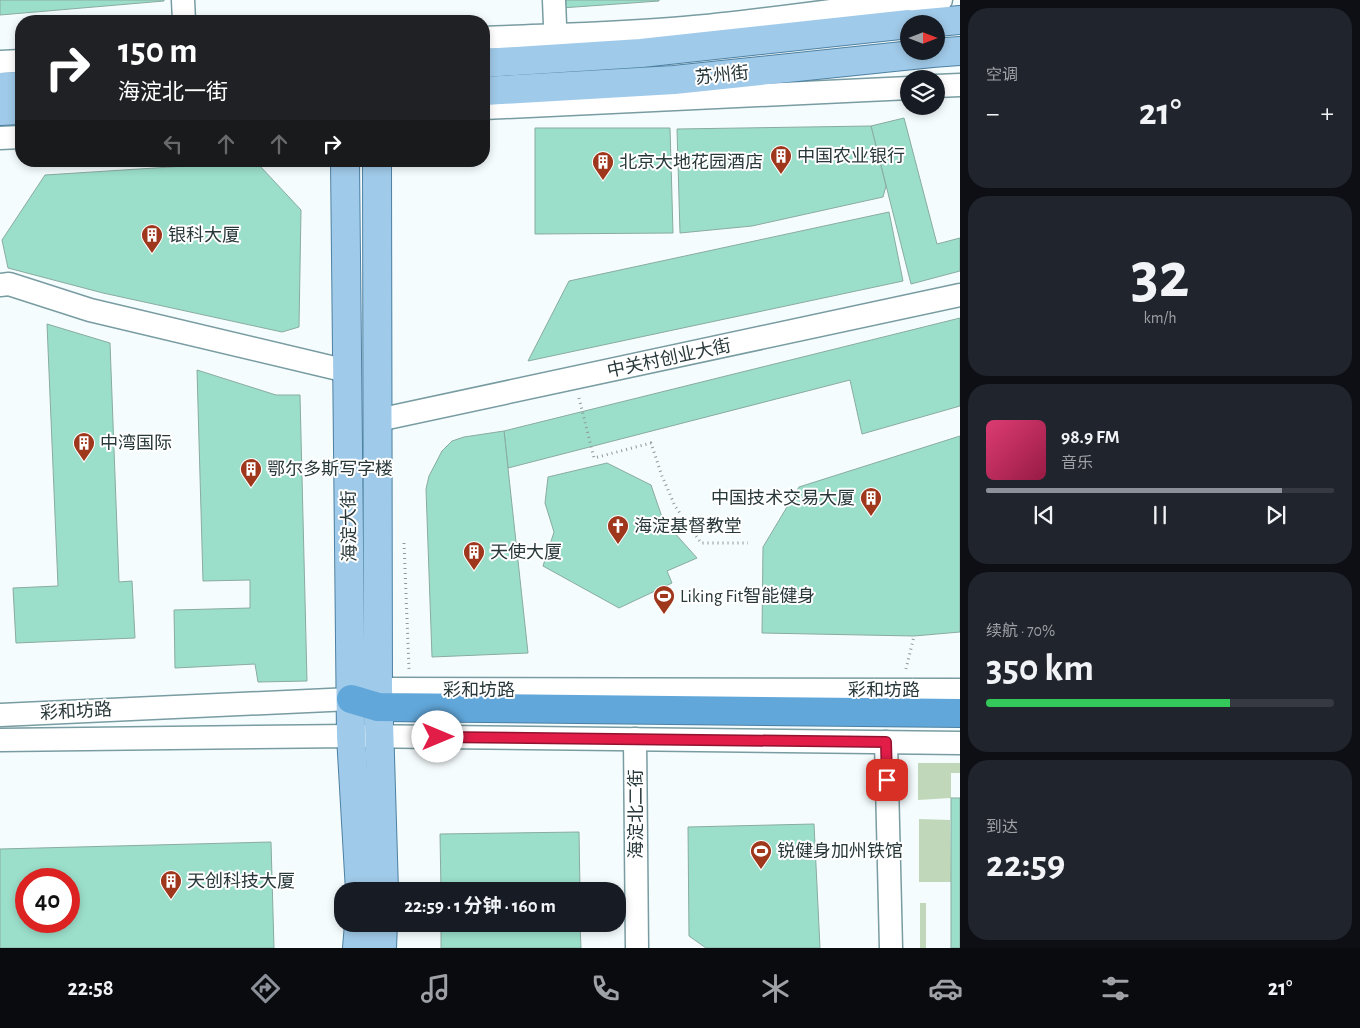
<!DOCTYPE html>
<html lang="zh">
<head>
<meta charset="utf-8">
<style>
	body { margin:0; font-family:"Alegreya Sans","Noto Sans SC",sans-serif; background:#20242c; color:#f1f3f6; height:100vh; display:flex; flex-direction:column; font-size:19px; white-space:nowrap }
	* { box-sizing:border-box; margin:0 }
	p { font-size:16px; color:#9ea1a6 }
	.icon { flex:none; width:28px; height:28px; fill:none; stroke:currentColor; stroke-width:2; stroke-linecap:round; stroke-linejoin:round }
	.map { position:relative; flex:1; overflow:hidden }
	.sheet { display:flex; flex-direction:column; gap:8px; padding:8px; background:#0d0f14; width:400px }
	.sheet>* { flex:none }
	.hud { position:absolute; left:15px; top:15px; width:475px; height:152px; border-radius:20px; box-shadow:0 2px 8px #0003; background:#202124; color:#fff; overflow:hidden }
	.needle { width:32px; rotate:90deg }
	.tools { position:absolute; left:900px; top:15px; display:grid; gap:10px }
	.tools a { display:grid; place-items:center; width:45px; height:45px; border-radius:50%; background:#171b24; box-shadow:0 2px 8px #0003; font-size:25px }
	.speed { position:absolute; left:15px; top:868px; display:flex; gap:10px; font-size:25px; font-weight:700; text-align:center }
	.speed>* { display:grid; place-content:center; width:65px; height:65px; border-radius:50%; background:#171b24; box-shadow:0 2px 8px #0003; line-height:1 }
	.speed .limit { border:8px solid #d22; background:#fff; color:#111 }
	.pin { position:absolute; display:grid; place-items:center; width:42px; height:42px; color:#fff; margin:-21px; border-radius:10px; box-shadow:0 2px 8px #0006 }
	.me { position:absolute; width:55px; margin:-28px; rotate:90deg; stroke-linejoin:round; filter:drop-shadow(0 0 4px #0008) }
	.turn { display:flex; align-items:center; gap:18px; height:105px; padding:0 20px; font-size:22px }
	.turn .icon { width:65px; height:65px; stroke-width:2.5 }
	.turn b { display:block; font-size:35px; line-height:42px }
	.lanes { display:flex; align-items:center; height:48px; padding:0 20px; background:#0003; justify-content:center; gap:25px; direction:ltr }
	.lanes .off { opacity:.35 }
	.big { font-size:38px; font-weight:700; line-height:1.1 }
	.sheet .widget { flex:1; display:flex; flex-direction:column; justify-content:center; gap:8px; min-width:0; padding:0 18px; border-radius:20px; background:#20242c }
	.sheet .dial { align-items:center; gap:0 }
	.dial b { font-size:65px; line-height:1 }
	.song { display:flex; align-items:center; gap:15px }
	.cover { width:60px; height:60px; border-radius:8px; background:linear-gradient(135deg,hsl(340 70% 55%),hsl(340 70% 35%)) }
	.played { height:5px; border-radius:2px; background:linear-gradient(90deg,#8c9099 85%,#363941 85%) }
	.keys { display:flex; justify-content:space-around; direction:ltr }
	.heat { display:flex; justify-content:space-between; align-items:center; font-size:28px; direction:ltr }
	.charge { height:8px; border-radius:4px; background:linear-gradient(90deg,#34c759 70%,#363941 0) }
	.trip { position:absolute; left:334px; top:882px; width:292px; height:50px; border-radius:20px; background:#171b24; box-shadow:0 2px 8px #0003; font-weight:700; line-height:50px; text-align:center }
	.tabs { display:flex; height:80px; justify-content:space-around; align-items:center; background:#090b0e; color:#9ea1a6 }
	.tabs .icon { width:35px; height:35px }
	.tabs .on { color:#8c9099 }
	.tabs b { font-size:22px; color:#f1f3f6 }
	main { display:flex; flex:1; min-height:0 }
	.map>svg:first-child { display:block }
	.green { fill:#c0d7b9 }
	.building { fill:#9bdfca; stroke:#89aba0; fill-rule:evenodd }
	.lines { fill:none; stroke-linecap:round; stroke-linejoin:round }
	.minor-casing { stroke:#789ca1; stroke-width:25 }
	.major-casing { stroke:#4d80a2; stroke-width:30 }
	.highway-casing { stroke:#4d80a2; stroke-width:30 }
	.path { stroke:#8e999a; stroke-width:3; stroke-dasharray:1 4; stroke-linecap:butt }
	.minor { stroke:#fff; stroke-width:22 }
	.major { stroke:#a0cae9; stroke-width:28 }
	.highway { stroke:#61a7da; stroke-width:28 }
	.route-casing { stroke:#92132f; stroke-width:12 }
	.route { stroke:#e11d48; stroke-width:9 }
	.labels { text-anchor:middle; stroke-width:4; stroke-linejoin:round; paint-order:stroke }
	.street-label { font-size:18px; fill:#29383a; stroke:#fff }
	.poi-label { font-size:18px; fill:#29383a; stroke:#fff; text-anchor:start }
</style>
</head>
<body>
<main>
<div class="map">
<svg width="960" height="948" viewBox="0 0 960 948">
	<rect width="100%" height="100%" fill="#f5fcfd"/>
	<g class="green">
		<polygon points="918,763 960,763 960,773 951,773 951,798 918,800"/>
		<polygon points="919,819 950,820 951,882 919,882"/>
		<rect x="920" y="903" width="6" height="45"/>
	</g>
	<g class="building">
		<polygon points="0,0 164,0 164,1 0,15"/>
		<polygon points="560,0 659,0 659,1 561,8"/>
		<polygon points="904,118 937,244 960,238 960,271 911,284 871,126"/>
		<polygon points="871,126 886,186 883,197 752,226 680,233 677,129"/>
		<polygon points="535,128 670,128 673,233 535,234"/>
		<polygon points="259,165 301,210 299,327 282,332 103,293 8,268 2,240 45,175 186,166"/>
		<polygon points="889,212 903,281 528,361 569,281"/>
		<polygon points="960,318 960,406 862,434 850,380 508,468 504,431"/>
		<polygon points="47,324 110,343 119,582 132,581 135,638 16,643 13,588 58,586"/>
		<polygon points="197,370 276,395 300,395 307,681 258,682 255,664 175,668 174,610 250,608 250,580 203,581"/>
		<polygon points="504,431 528,653 432,657 426,489 429,476 442,451 452,441 464,437"/>
		<polygon points="960,436 960,632 914,636 762,633 763,547 799,487"/>
		<polygon points="607,463 651,485 663,520 697,558 667,571 672,583 619,608 543,566 554,532 545,503 548,477"/>
		<rect x="951" y="798" width="9" height="150"/>
		<polygon points="814,824 820,948 706,948 689,936 688,827"/>
		<polygon points="579,832 580,891 441,891 440,834"/>
		<path d="M271,842L274,948H0V849ZM26,879H69V921H26Z"/>
		<polygon points="441,924 580,924 581,948 441,948"/>
	</g>
	<g class="lines">
		<g class="minor-casing">
			<g id="minor">
				<polyline points="183,0 184,21"/>
				<polyline points="554,0 556,50"/>
				<path d="M484,38C551,35 618,34 684,28C770,21 855,5 941,0"/>
				<polyline points="0,62 21,61"/>
				<polyline points="936,86 960,85"/>
				<polyline points="484,108 909,88"/>
				<polyline points="0,138 21,137"/>
				<polyline points="0,285 9,284 90,310 347,371"/>
				<polyline points="378,420 960,295"/>
				<polyline points="0,715 351,699 378,689 960,690"/>
				<polyline points="635,739 637,948"/>
				<polyline points="0,740 351,736 960,743"/>
				<polyline points="886,742 891,948"/>
			</g>
		</g>
		<g class="major-casing">
			<g id="major">
				<polyline points="916,24 960,20"/>
				<polyline points="484,63 641,53 909,24"/>
				<polyline points="0,87 21,86"/>
				<polyline points="484,91 674,80 932,53 960,51"/>
				<polyline points="0,111 21,110"/>
				<polyline points="345,161 351,736 360,891"/>
				<polyline points="377,161 378,689 384,891"/>
				<polyline points="357,948 359,924"/>
				<polyline points="382,948 383,924"/>
			</g>
		</g>
		<g class="highway-casing">
			<polyline id="highway" points="351,699 378,707 960,713"/>
		</g>
		<g class="path">
			<polyline points="579,398 594,458 651,443 662,476 675,506 701,543 748,543"/>
			<polyline points="404,543 409,669"/>
			<polyline points="906,669 914,636"/>
		</g>
		<use href="#minor" class="minor"/>
		<use href="#major" class="major"/>
		<use href="#highway" class="highway"/>
	</g>
	<g class="lines">
		<g class="route-casing">
			<polyline id="route" points="438,737 886,742 887,780"/>
		</g>
		<use href="#route" class="route"/>
	</g>
	<defs>
		<g id="building-pin" transform="scale(1.125)"><path d="M0 17L-7.5 6A9.5 9.5 0 1 1 7.5 6Z" fill="#9f371c" stroke="#fff"/><path d="M-4-6H4V6H1V3H-1V6H-4ZM-2.5-4.3h1.7v1.8h-1.7ZM.8-4.3h1.7v1.8H.8ZM-2.5-1h1.7V.8h-1.7ZM.8-1h1.7V.8H.8Z" fill="#fff"/></g>
		<g id="church-pin" transform="scale(1.125)"><path d="M0 17L-7.5 6A9.5 9.5 0 1 1 7.5 6Z" fill="#9f371c" stroke="#fff"/><path d="M-1.2-6h2.4v3.5h3.3v2.4h-3.3V6h-2.4V-.1h-3.3v-2.4h3.3Z" fill="#fff"/></g>
		<g id="stadium-pin" transform="scale(1.125)"><path d="M0 17L-7.5 6A9.5 9.5 0 1 1 7.5 6Z" fill="#9f371c" stroke="#fff"/><path d="M0-5a6.5 5 0 1 0 0 10a6.5 5 0 1 0 0-10ZM-3.5-1.8h7v3.6h-7Z" fill="#fff"/></g>
	</defs>
	<g fill-rule="evenodd">
		<use href="#building-pin" x="781" y="156"/>
		<use href="#building-pin" x="603" y="162"/>
		<use href="#building-pin" x="152" y="235"/>
		<use href="#building-pin" x="84" y="443"/>
		<use href="#building-pin" x="251" y="469"/>
		<use href="#building-pin" x="871" y="498"/>
		<use href="#church-pin" x="618" y="526"/>
		<use href="#building-pin" x="474" y="552"/>
		<use href="#stadium-pin" x="664" y="596"/>
		<use href="#stadium-pin" x="761" y="851"/>
		<use href="#building-pin" x="171" y="881"/>
	</g>
	<g class="labels">
		<g class="street-label">
			<text transform="translate(722 75) rotate(-6)" y="6">苏州街</text>
			<text transform="translate(669 358) rotate(-12)" y="6">中关村创业大街</text>
			<text transform="translate(349 526) rotate(-91)" y="6">海淀大街</text>
			<text x="479" y="696">彩和坊路</text>
			<text x="884" y="696">彩和坊路</text>
			<text transform="translate(76 711) rotate(-3)" y="6">彩和坊路</text>
			<text transform="translate(636 814) rotate(-90)" y="6">海淀北二街</text>
		</g>
		<g class="poi-label">
			<text x="797" y="162">中国农业银行</text>
			<text x="619" y="168">北京大地花园酒店</text>
			<text x="168" y="241">银科大厦</text>
			<text x="100" y="449">中湾国际</text>
			<text x="267" y="475">鄂尔多斯写字楼</text>
			<text x="855" y="504" text-anchor="end">中国技术交易大厦</text>
			<text x="634" y="532">海淀基督教堂</text>
			<text x="490" y="558">天使大厦</text>
			<text x="680" y="602">Liking Fit智能健身</text>
			<text x="777" y="857">锐健身加州铁馆</text>
			<text x="187" y="887">天创科技大厦</text>
		</g>
	</g>
</svg>
<div class="tools">
<a><svg class="needle" viewBox="-14 -14 28 28"><path d="M0-13l5 13h-10z" fill="#e53935"/><path d="M0 13l5-13h-10z" fill="#9ea1a6"/></svg></a>
<a><svg class="icon" aria-label="layers" viewBox="0 0 24 24"><path d="M12 4l9 5-9 5-9-5zM3 14l9 5 9-5"/></svg></a>
</div>
<div class="speed"><div class="limit">40</div></div>
<div class="pin" style="left:887px;top:780px;background:#d93025"><svg class="icon" aria-label="arrive" viewBox="0 0 24 24"><path d="M6 21V4h12l-3 4 3 4H6"/></svg></div>
<svg class="me" style="left:438px;top:737px" viewBox="-20 -20 40 40"><circle r="19" fill="#fff"/><path d="M0-13L10 11 0 6-10 11z" fill="#e11d48"/></svg>
<div class="trip">22:59 · 1 分钟 · 160 m</div>
<div class="hud">
<div class="turn"><svg class="icon" aria-label="right" viewBox="0 0 24 24"><path d="M7 20v-9h11M14 6l5 5-5 5"/></svg><div><b>150 m</b>海淀北一街</div></div>
<div class="lanes"><svg class="icon off" aria-label="left" viewBox="0 0 24 24"><path d="M17 20v-9H6M10 6l-5 5 5 5"/></svg><svg class="icon off" aria-label="ahead" viewBox="0 0 24 24"><path d="M12 20V5M6 11l6-6 6 6"/></svg><svg class="icon off" aria-label="ahead" viewBox="0 0 24 24"><path d="M12 20V5M6 11l6-6 6 6"/></svg><svg class="icon" aria-label="right" viewBox="0 0 24 24"><path d="M7 20v-9h11M14 6l5 5-5 5"/></svg></div>
</div>
</div>
<section class="sheet">
<div class="widget"><p>空调</p>
<div class="heat"><a>−</a><b class="big">21°</b><a>+</a></div>
</div>
<div class="widget dial"><b>32</b><p>km/h</p></div>
<div class="widget">
<div class="song"><i class="cover"></i><div><b>98.9 FM</b><p>音乐</p></div></div>
<div class="played"></div>
<div class="keys"><svg class="icon" aria-label="previous" viewBox="0 0 24 24"><path d="M18 5L8 12l10 7zM5 5v14"/></svg><svg class="icon" aria-label="pause" viewBox="0 0 24 24"><path d="M8 5v14M16 5v14"/></svg><svg class="icon" aria-label="next" viewBox="0 0 24 24"><path d="M6 5l10 7-10 7zM19 5v14"/></svg></div>
</div>
<div class="widget"><p>续航 · 70%</p><b class="big">350 km</b><div class="charge"></div></div>
<div class="widget"><p>到达</p><b class="big">22:59</b></div>
</section>
</main>
<nav class="tabs">
<b>22:58</b>
<svg class="icon on" aria-label="directions" viewBox="0 0 24 24"><path d="M12 3l9 9-9 9-9-9zM9 14v-3h6M13 9l2 2-2 2"/></svg>
<svg class="icon" aria-label="music" viewBox="0 0 24 24"><path d="M9 18V5l10-2v13"/><circle cx="6" cy="18" r="3"/><circle cx="16" cy="16" r="3"/></svg>
<svg class="icon" aria-label="phone" viewBox="0 0 24 24"><path d="M5 4h4l2 5-3 2q2 4 5 5l2-3 5 2v4C11 20 4 13 5 4z"/></svg>
<svg class="icon" aria-label="climate" viewBox="0 0 24 24"><path d="M12 3v18M4 7l16 10M4 17L20 7"/></svg>
<svg class="icon" aria-label="car" viewBox="0 0 24 24"><path d="M5 17H2v-5l4-1 3-4h7l3 4 3 1v5h-3M9 17h6M6 11h13"/><circle cx="7" cy="17" r="2"/><circle cx="17" cy="17" r="2"/></svg>
<svg class="icon" aria-label="filters" viewBox="0 0 24 24"><path d="M4 7h16M4 17h16"/><circle cx="9" cy="7" r="2"/><circle cx="15" cy="17" r="2"/></svg>
<b>21°</b>
</nav>
</body>
</html>
